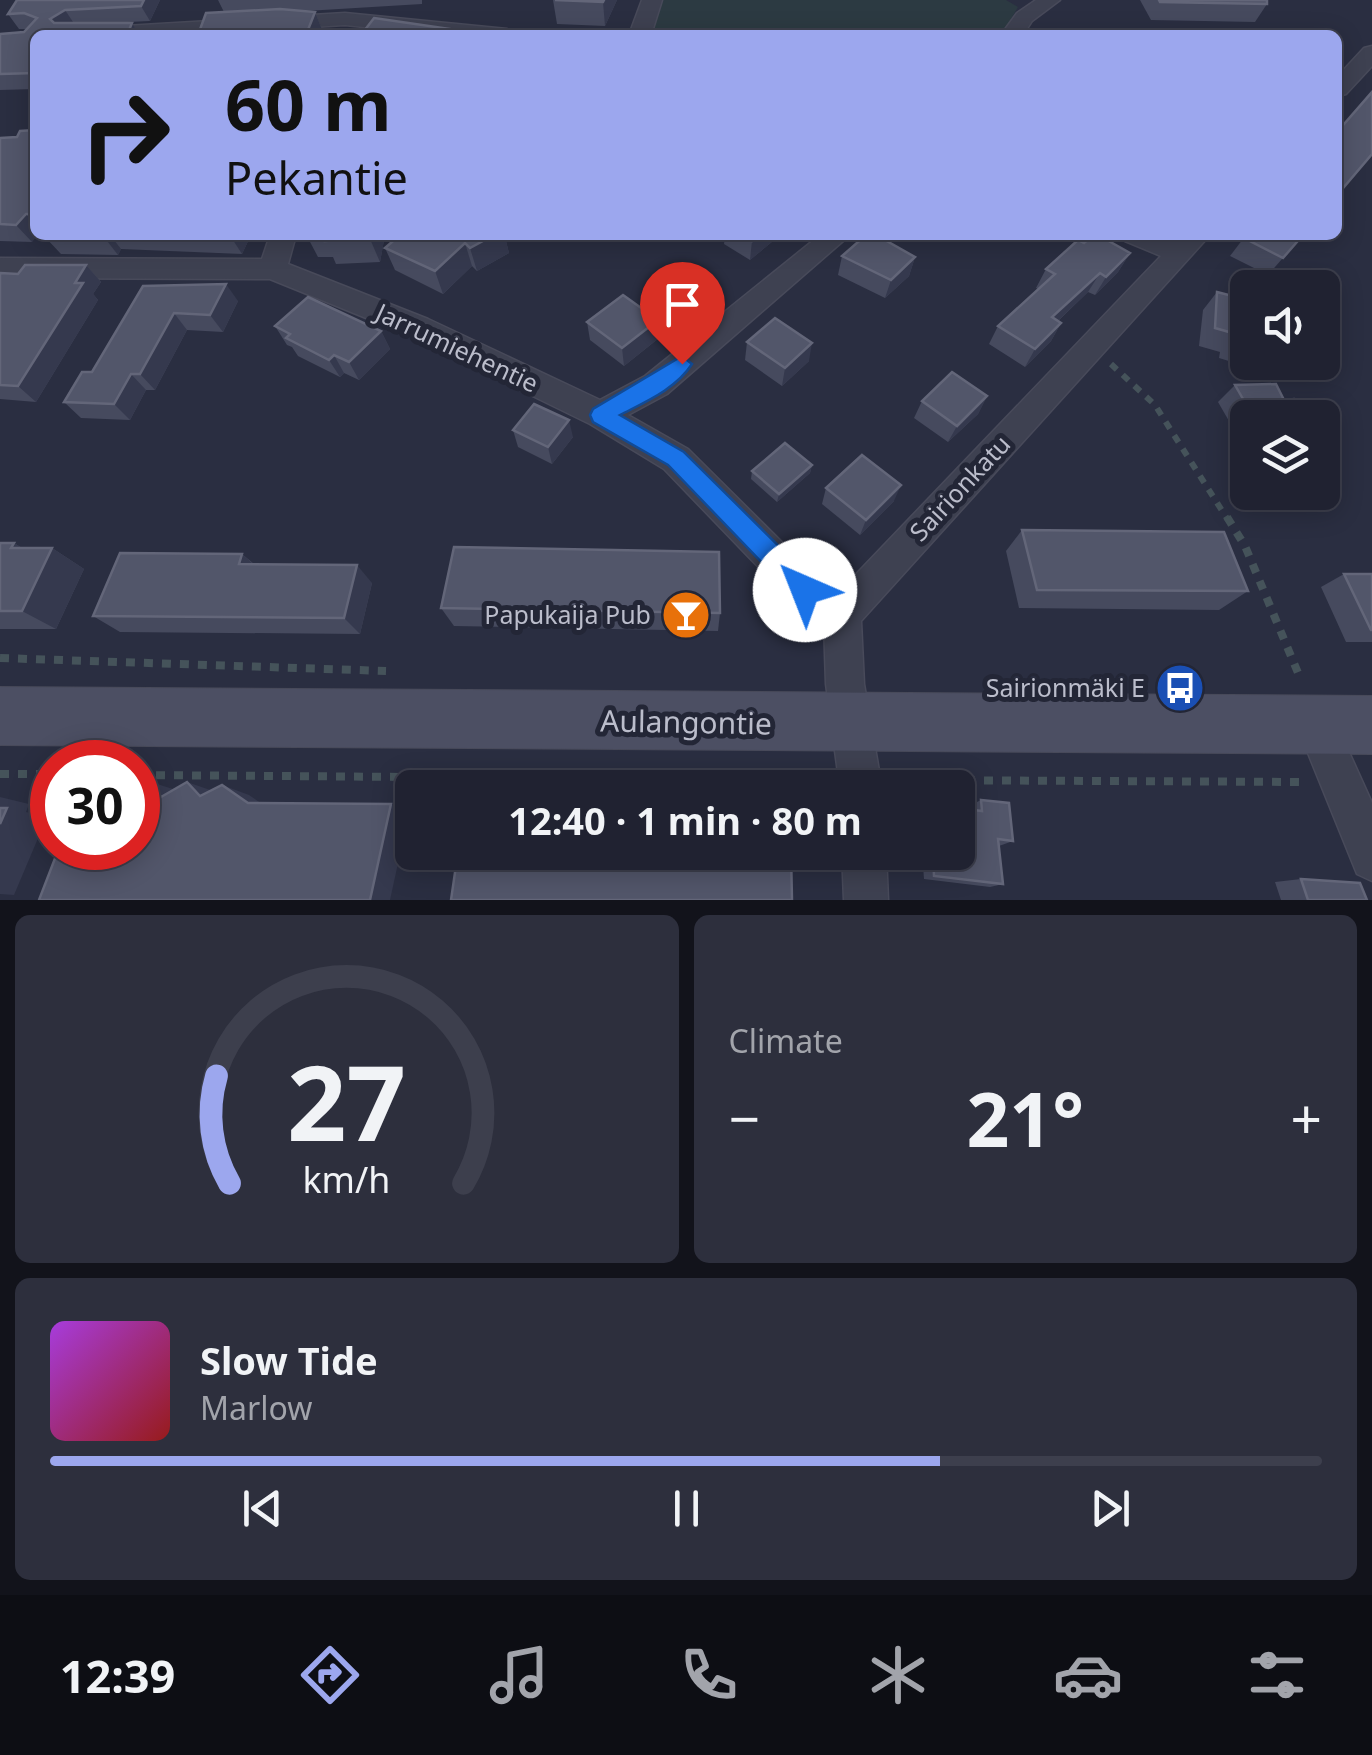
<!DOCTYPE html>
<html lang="en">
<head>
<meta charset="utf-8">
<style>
	body { margin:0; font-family:"Noto Sans",sans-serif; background:#2d2f3d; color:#f1f3f6; height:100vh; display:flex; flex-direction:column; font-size:38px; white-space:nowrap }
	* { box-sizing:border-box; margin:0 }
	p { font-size:32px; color:#a2a4ab }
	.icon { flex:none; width:55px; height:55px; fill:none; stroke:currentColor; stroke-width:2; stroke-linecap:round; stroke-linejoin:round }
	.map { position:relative; height:900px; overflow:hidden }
	.panel { display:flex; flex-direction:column; gap:15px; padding:15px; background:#12131b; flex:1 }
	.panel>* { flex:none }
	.guide { position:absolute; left:30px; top:30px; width:1312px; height:210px; border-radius:15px; box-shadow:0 5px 25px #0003,0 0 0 2px #3d3f4d; background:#9ca7ee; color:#111; overflow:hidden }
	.tools { position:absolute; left:1230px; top:270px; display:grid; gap:20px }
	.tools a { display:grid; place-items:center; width:110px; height:110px; border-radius:15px; background:#202231; box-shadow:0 5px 25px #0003,0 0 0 2px #3d3f4d; font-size:50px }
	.speed { position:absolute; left:30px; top:740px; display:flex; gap:20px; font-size:50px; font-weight:700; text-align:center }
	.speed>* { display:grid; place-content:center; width:130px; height:130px; border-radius:50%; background:#202231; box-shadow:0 5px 25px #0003,0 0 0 2px #3d3f4d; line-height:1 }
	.speed .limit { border:15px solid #d22; background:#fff; color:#111 }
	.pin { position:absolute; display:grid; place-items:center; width:85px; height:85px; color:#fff; margin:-102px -42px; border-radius:50% 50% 50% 0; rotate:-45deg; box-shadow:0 0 10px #0007 }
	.pin .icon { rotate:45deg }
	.me { position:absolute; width:110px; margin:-55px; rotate:316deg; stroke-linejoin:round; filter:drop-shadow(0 0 8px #0008) }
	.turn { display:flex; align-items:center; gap:35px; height:210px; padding:0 30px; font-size:45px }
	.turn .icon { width:130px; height:130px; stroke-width:2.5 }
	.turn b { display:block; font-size:70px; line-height:85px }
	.big { font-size:75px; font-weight:700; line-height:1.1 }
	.panel .card { flex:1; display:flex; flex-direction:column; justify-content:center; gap:15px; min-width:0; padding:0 35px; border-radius:15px; background:#2d2f3d }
	.panel .dial { align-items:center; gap:0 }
	.dial svg { height:260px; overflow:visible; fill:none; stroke:#3d3f4d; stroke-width:7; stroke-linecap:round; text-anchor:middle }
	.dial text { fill:#f1f3f6; stroke:none }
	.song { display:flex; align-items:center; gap:30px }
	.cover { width:120px; height:120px; border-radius:15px; background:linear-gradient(135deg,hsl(280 70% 55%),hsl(0 70% 35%)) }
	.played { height:10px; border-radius:5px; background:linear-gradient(90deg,#9ca7ee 70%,#3d3f4d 70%) }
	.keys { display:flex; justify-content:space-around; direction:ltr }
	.heat { display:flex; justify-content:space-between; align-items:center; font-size:55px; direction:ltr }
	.panel .tiles { flex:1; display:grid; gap:15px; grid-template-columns:1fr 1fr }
	.card:last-child { grid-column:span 2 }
	.trip { position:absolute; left:395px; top:770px; width:580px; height:100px; border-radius:15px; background:#202231; box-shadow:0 5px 25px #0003,0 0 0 2px #3d3f4d; font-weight:700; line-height:100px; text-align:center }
	.dock { display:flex; height:160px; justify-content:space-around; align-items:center; background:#0d0e14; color:#a2a4ab }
	.dock .icon { width:70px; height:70px }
	.dock .active { color:#9ca7ee }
	.dock b { font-size:45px; color:#f1f3f6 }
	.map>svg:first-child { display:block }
	.green { fill:#2c3a42 }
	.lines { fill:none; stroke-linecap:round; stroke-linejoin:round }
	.minor-casing { stroke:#484a5a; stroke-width:3 }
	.secondary-casing { stroke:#484a5a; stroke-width:2 }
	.path-far1 { stroke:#45535a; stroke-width:6; stroke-dasharray:8 8; stroke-linecap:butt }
	.path { stroke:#45535a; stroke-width:8; stroke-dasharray:9 9; stroke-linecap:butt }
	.minor { fill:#3e4151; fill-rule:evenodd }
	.secondary { fill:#4c4f63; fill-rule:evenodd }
	.wall { fill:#464a5e }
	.shaded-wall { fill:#35394e }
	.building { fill:#52566a; stroke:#636679; stroke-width:2.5 }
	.route { fill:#1a73e8; stroke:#114b97; stroke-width:2.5 }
	.labels { text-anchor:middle; stroke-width:10; stroke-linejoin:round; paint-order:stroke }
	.street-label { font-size:25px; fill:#bbbdcb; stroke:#232636 }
	.poi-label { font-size:25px; fill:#bbbdcb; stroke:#232636; text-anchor:end }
	.near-street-label { font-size:30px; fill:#bbbdcb; stroke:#232636 }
</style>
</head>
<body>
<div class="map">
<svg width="1372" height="900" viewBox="0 0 1372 900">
	<rect width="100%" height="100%" fill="#2a2e41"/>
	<polygon class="green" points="657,0 1006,0 1018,7 1002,35 646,35"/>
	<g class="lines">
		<g class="minor-casing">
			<g id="minor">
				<polygon points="642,0 662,0 651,35 629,35"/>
				<polygon points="1036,0 1060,0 1032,21 1023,35 1001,35 1017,13"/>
				<polygon points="345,13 507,29 518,35 443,35 345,25 182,35 64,35 75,29"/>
				<polygon points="1372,46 1372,66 1346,94 1338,96 1338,76 1364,48"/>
				<polygon points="270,235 296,235 288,264 428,319 600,400 645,376 820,235 850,235 667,394 628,415 688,449 818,578 839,592 1161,256 1125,241 1121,235 1160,235 1175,241 1181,235 1210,235 861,621 864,684 882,788 840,788 826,684 824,624 792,602 664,469 590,424 408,335 270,279 0,278 0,258 262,259"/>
				<polygon points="1317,706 1331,712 1372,803 1372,881 1357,874 1297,726 1303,712"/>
				<polygon points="842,852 886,852 888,900 844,900"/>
			</g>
		</g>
		<g class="secondary-casing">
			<polygon id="secondary" points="0,687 1372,696 1372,754 0,745"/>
		</g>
		<polyline class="path-far1" points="1111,364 1155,405 1228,520"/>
		<g class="path">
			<polyline points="1227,517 1245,546 1301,680"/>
			<polyline points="0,658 386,671"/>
			<polyline points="0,774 52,774"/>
			<polyline points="138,775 826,780"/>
			<polyline points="894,780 1306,782"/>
		</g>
		<use href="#minor" class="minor"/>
		<use href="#secondary" class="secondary"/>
	</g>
	<g class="wall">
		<polygon points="160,0 150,21 106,23 132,23 139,35 35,35 35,89 0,90 0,34 24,32 27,29 19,29 8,14"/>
		<polygon points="218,0 422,0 422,4 306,11 315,12 324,35 198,35 224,12"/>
		<polygon points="553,0 617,0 605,26 557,24"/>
		<polygon points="1140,0 1267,0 1267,4 1255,22 1151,20"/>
		<polygon points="35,130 35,235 32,242 0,241 0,138 17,137"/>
		<polygon points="47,235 251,235 242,254 121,249 118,255 61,254 45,237"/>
		<polygon points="302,235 385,235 380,262 336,264 333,257 318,257 309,240 305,240"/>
		<polygon points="725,235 774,235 773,241 750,260 724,244"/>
		<polygon points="1246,235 1303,235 1268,275 1230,256"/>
		<polygon points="506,241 509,253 477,271 472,266 443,294 395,270 385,248"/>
		<polygon points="1084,243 1130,253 1118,272 1095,295 1088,292 1058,321 1061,323 1051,341 1025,367 989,344 998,326 1038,289 1036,288 1046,269"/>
		<polygon points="842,256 915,257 909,276 885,298 838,275"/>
		<polygon points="86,265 101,282 93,294 98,300 36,402 0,399 0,273 18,274"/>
		<polygon points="143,286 238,301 223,332 187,330 155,390 146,390 130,420 81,418 64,402 92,372"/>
		<polygon points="1217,292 1248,300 1248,362 1245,366 1219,358 1220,352 1199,346 1203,310"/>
		<polygon points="658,320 659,338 624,366 590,340 587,322"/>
		<polygon points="275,326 381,331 390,349 359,380 344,373 340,377 298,356 292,347 287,345"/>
		<polygon points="747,342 809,361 782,386 745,360"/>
		<polygon points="1235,385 1284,400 1304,418 1248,418 1248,454 1218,402"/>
		<polygon points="987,396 978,414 948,442 914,418 922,401"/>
		<polygon points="513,430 573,437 552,464 518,447"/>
		<polygon points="812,465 810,473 777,502 751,479 752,471"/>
		<polygon points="826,488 894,501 860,535 822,504"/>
		<polygon points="1022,530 1248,591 1219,610 1019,608 1006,551"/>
		<polygon points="0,543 14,543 22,548 52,548 84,569 56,629 0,629"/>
		<polygon points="242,554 254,564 372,583 360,634 120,632 93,616"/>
		<polygon points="1344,574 1372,574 1372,642 1346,642 1321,587"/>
		<polygon points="441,608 720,613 718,631 454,626"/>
		<polygon points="981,800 1013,841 999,846 1003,884 990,887 924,879 922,852 958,852 969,806"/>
		<polygon points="1301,879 1367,900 1281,900 1275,882"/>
	</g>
	<g class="shaded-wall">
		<polygon points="144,0 160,0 150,21 141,6"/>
		<polygon points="604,0 617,0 605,26 603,2"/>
		<polygon points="65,10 75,25 60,34 50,19"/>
		<polygon points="315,12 324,35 306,35"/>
		<polygon points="132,23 139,35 127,35"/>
		<polygon points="26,214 35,224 35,235 38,235 32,242 16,225"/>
		<polygon points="106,235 110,235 121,249 118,255 104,237"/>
		<polygon points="232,235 251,235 242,254 231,237"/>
		<polygon points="370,235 385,235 380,262 370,239"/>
		<polygon points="494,235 517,235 506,241 509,253 477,271 470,248"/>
		<polygon points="759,235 774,235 773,241 750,260 752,241"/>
		<polygon points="465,243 472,266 443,294 435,271"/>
		<polygon points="1130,253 1118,272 1095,295 1106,277"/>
		<polygon points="915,257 909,276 885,298 891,280"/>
		<polygon points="86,265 101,282 93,294 98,300 36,402 18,386 75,283"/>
		<polygon points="1100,273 1088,292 1042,336 1052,317"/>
		<polygon points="226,284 238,301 223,332 210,315"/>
		<polygon points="174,313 187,330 155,390 140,374"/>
		<polygon points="658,320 659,338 624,366 622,348"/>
		<polygon points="1061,323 1051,341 1025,367 1035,349"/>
		<polygon points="381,331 390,349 359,380 349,362"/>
		<polygon points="812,343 809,361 782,386 785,368"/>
		<polygon points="334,355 344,373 340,377 329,360"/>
		<polygon points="131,374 146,390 130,420 114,404"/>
		<polygon points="987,396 978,414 948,442 957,426"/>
		<polygon points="569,420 573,437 552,464 548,447"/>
		<polygon points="812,465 810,473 777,502 779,494"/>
		<polygon points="901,485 894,501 860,535 866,520"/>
		<polygon points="14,543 45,562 52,548 84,569 56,629 22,611 11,548"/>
		<polygon points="242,554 262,572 239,564"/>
		<polygon points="357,565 372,583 360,634 344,618"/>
		<polygon points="148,781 179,791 161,797"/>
		<polygon points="187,782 216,792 200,796"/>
		<polygon points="222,785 249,795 274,812 248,803"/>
		<polygon points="0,797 29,804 26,812 47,817 14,895 0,894"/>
		<polygon points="391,804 409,813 390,900 370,900"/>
	</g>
	<g class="building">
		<polygon points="17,0 144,0 141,6 65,10 50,19 54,23 132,23 127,35 35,35 35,73 0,74 0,34 24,32 37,18 24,13 8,14"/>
		<polygon points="555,0 604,0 603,2"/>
		<polygon points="1159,0 1267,0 1267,4 1160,2"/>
		<polygon points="280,9 315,12 306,35 198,35 206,13"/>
		<polygon points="374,18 484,34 361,35"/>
		<polygon points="1372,92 1372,154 1338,194 1338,131"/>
		<polygon points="35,130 35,214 26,214 16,225 0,224 0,138 17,137 20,131"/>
		<polygon points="47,235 106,235 104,237 45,237"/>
		<polygon points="181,235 232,235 231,237"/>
		<polygon points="326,235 370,235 370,239 325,241"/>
		<polygon points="400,235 494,235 470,248 465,243 435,271 385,248"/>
		<polygon points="742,235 759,235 752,241"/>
		<polygon points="866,235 876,235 915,257 891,280 842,256"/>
		<polygon points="1093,235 1098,235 1130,253 1106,277 1100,273 1052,317 1061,323 1035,349 998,326 1055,274 1046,269 1078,240 1084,243"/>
		<polygon points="1246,235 1303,235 1283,258 1244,238"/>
		<polygon points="25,265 86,265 75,283 83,283 18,386 0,385 0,273 18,274"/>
		<polygon points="226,284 210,315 174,313 140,374 131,374 114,404 64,402 82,372 92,372 143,286"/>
		<polygon points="1217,292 1248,300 1248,344 1235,340 1236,334 1215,328"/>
		<polygon points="623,295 658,320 622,348 587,322"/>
		<polygon points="308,297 381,331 349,362 334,355 329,360 286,338 290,334 275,326"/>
		<polygon points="775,318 812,343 785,368 747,342"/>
		<polygon points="952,372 987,396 957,426 922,401"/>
		<polygon points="1276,384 1284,400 1294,399 1304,418 1254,418 1235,385"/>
		<polygon points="534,404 569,420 548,447 513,430"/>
		<polygon points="785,443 812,465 779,494 752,471"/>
		<polygon points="1322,451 1330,466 1322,466"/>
		<polygon points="862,455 901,485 866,520 826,488"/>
		<polygon points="1022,530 1224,532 1248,591 1037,590"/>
		<polygon points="0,543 14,543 11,548 52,548 22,611 0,611"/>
		<polygon points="454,547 719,552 720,613 441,608"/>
		<polygon points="120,553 242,554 239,564 357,565 344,618 93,616"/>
		<polygon points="1344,574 1372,574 1372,630 1371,630"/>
		<polygon points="148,781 161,797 187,782 200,796 222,785 248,803 391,804 370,900 39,900 59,848 138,848 138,788"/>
		<polygon points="981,800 1009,803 1013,841 998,839 1003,884 934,876 933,852 958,852 958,808 982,811"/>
		<polygon points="0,808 7,808 0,824"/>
		<polygon points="458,852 791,852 792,900 451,900"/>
		<polygon points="1301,879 1360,883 1367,900 1308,900"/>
	</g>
	<path class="route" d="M682,356L692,364C676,389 645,402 620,415L684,452L814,581L818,590L814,598L805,602L796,598L668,465L593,422L590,415L593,409Z"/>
	<defs>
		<g id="bar-disc" transform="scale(2.5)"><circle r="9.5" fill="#e8710a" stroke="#232636"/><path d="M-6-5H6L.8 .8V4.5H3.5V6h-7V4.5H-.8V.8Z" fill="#fff"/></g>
		<g id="bus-disc" transform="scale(2.5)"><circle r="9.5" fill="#1a4fb4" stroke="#232636"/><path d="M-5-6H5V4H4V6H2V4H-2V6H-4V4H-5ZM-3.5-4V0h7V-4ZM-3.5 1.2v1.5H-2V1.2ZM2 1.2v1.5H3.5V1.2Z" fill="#fff"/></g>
	</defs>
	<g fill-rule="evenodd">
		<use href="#bar-disc" x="686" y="615"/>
		<use href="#bus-disc" x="1180" y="688"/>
	</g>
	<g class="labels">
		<g class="street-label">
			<text transform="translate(457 348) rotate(25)" y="9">Jarrumiehentie</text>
			<text transform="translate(960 488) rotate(-47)" y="9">Sairionkatu</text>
		</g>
		<g class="poi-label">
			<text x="651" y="624">Papukaija Pub</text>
			<text x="1145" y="697">Sairionmäki E</text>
		</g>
		<g class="near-street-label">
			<text transform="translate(686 723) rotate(1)" y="10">Aulangontie</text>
		</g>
	</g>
</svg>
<div class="tools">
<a><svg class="icon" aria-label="sound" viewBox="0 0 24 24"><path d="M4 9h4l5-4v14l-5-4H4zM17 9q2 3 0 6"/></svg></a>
<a><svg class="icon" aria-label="layers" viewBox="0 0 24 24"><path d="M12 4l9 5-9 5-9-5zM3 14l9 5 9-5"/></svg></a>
</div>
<div class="speed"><div class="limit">30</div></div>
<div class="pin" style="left:682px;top:364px;background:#d93025"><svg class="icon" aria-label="arrive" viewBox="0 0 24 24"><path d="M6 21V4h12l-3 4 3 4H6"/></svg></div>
<svg class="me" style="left:805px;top:590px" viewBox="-20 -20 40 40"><circle r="19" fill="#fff"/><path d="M0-13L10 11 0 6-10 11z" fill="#1a73e8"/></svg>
<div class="trip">12:40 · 1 min · 80 m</div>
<div class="guide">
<div class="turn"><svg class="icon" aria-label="right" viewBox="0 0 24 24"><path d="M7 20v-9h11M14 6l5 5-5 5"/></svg><div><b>60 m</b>Pekantie</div></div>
</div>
</div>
<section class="panel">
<div class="tiles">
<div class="card dial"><svg viewBox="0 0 100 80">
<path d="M14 69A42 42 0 1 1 86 69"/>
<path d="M14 69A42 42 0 0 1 10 36" stroke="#9ca7ee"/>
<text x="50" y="56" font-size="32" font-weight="700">27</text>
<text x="50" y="72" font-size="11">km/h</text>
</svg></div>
<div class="card"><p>Climate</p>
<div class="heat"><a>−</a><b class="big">21°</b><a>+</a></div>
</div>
<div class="card">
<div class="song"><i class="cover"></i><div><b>Slow Tide</b><p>Marlow</p></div></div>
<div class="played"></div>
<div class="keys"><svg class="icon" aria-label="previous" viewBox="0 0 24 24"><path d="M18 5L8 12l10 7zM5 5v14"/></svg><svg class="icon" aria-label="pause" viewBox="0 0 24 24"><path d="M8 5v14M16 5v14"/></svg><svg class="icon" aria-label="next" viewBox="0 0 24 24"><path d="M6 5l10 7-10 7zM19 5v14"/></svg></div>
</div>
</div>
</section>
<nav class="dock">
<b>12:39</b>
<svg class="icon active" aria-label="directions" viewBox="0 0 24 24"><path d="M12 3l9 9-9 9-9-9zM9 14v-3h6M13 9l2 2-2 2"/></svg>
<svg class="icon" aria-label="music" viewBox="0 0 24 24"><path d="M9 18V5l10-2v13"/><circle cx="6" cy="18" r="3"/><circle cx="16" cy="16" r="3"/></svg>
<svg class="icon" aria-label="phone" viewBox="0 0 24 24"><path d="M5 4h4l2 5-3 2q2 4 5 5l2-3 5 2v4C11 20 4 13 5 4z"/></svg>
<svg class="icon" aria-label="climate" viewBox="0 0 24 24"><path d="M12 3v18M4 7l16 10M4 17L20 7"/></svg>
<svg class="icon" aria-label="car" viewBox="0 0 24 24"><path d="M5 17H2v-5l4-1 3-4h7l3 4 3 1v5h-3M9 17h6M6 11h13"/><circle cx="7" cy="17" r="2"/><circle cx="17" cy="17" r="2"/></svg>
<svg class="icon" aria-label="filters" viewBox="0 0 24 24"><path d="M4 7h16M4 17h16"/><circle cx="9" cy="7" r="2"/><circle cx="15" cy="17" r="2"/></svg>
</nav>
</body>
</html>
